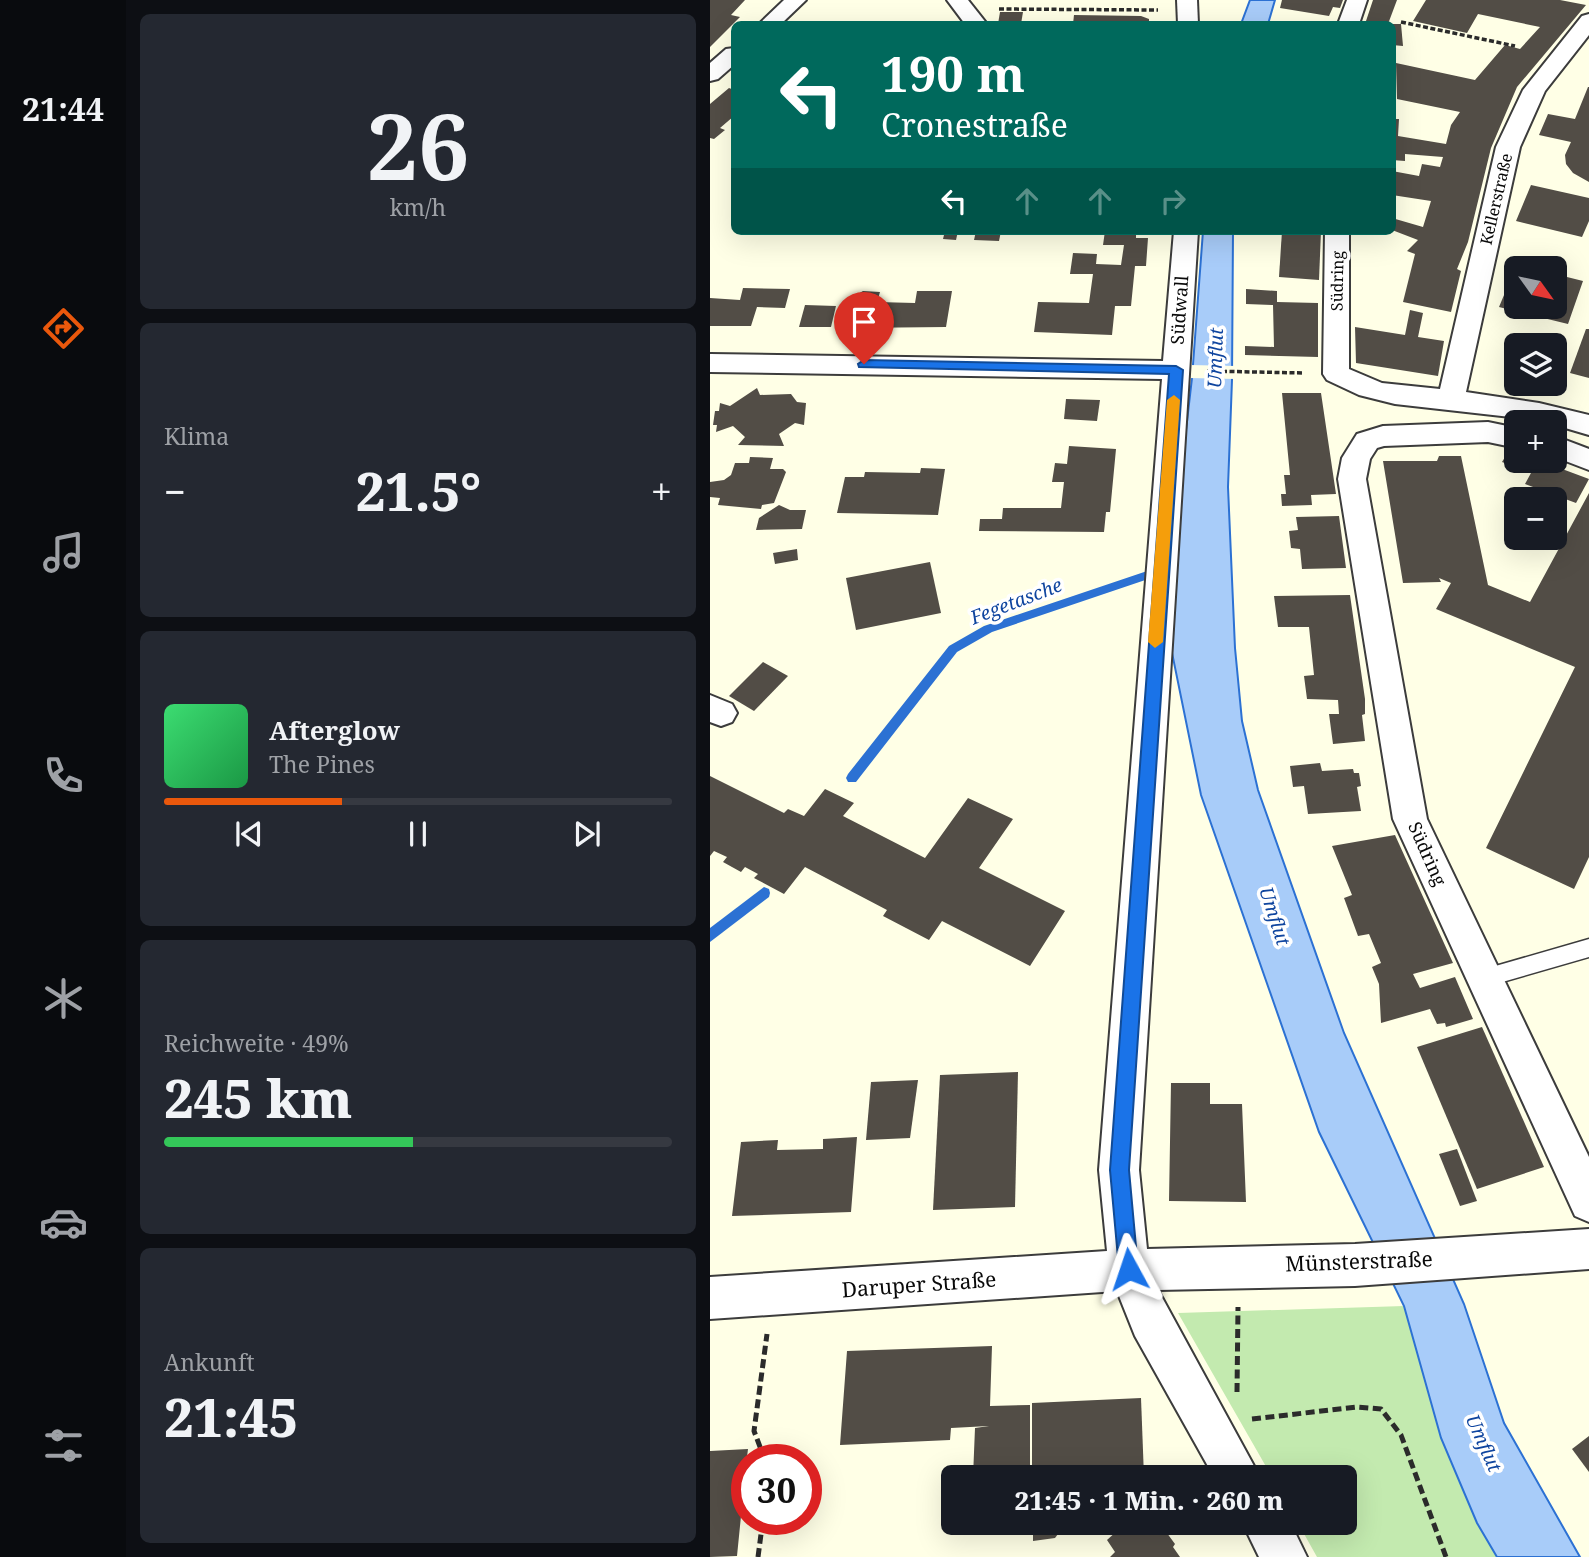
<!DOCTYPE html>
<html lang="de">
<head>
<meta charset="utf-8">
<style>
	body { margin:0; font-family:"Noto Serif",serif; background:#242831; color:#f1f3f6; height:100vh; display:flex; flex-direction:column; font-size:26px; white-space:nowrap }
	* { box-sizing:border-box; margin:0 }
	p { font-size:23px; color:#9ea1a6 }
	.icon { flex:none; width:38px; height:38px; fill:none; stroke:currentColor; stroke-width:2; stroke-linecap:round; stroke-linejoin:round }
	.map { position:relative; flex:1; overflow:hidden }
	.details { display:flex; flex-direction:column; gap:14px; padding:14px; background:#0d0f14; width:584px }
	.details>* { flex:none }
	.guide { position:absolute; left:21px; top:21px; width:665px; height:214px; border-radius:10px; box-shadow:0 7px 28px #0002; background:#00695c; color:#fff; overflow:hidden }
	.needle { width:46px; rotate:123deg }
	.controls { position:absolute; left:794px; top:256px; display:grid; gap:14px }
	.controls a { display:grid; place-items:center; width:63px; height:63px; border-radius:10px; background:#171b24; box-shadow:0 7px 28px #0002; font-size:35px }
	.speed { position:absolute; left:21px; top:1444px; display:flex; gap:14px; font-size:35px; font-weight:700; text-align:center }
	.speed>* { display:grid; place-content:center; width:91px; height:91px; border-radius:50%; background:#171b24; box-shadow:0 7px 28px #0002; line-height:1 }
	.speed .limit { border:10px solid #d22; background:#fff; color:#111 }
	.pin { position:absolute; display:grid; place-items:center; width:60px; height:60px; color:#fff; margin:-72px -30px; border-radius:50% 50% 50% 0; rotate:-45deg; box-shadow:0 0 7px #0007 }
	.pin .icon { rotate:45deg }
	.me { position:absolute; width:77px; margin:-38px; rotate:355deg; stroke-linejoin:round; filter:drop-shadow(0 0 5px #0008) }
	.turn { display:flex; align-items:center; gap:24px; height:147px; padding:0 35px; font-size:32px }
	.turn .icon { width:91px; height:91px; stroke-width:2.5 }
	.turn b { display:block; font-size:49px; line-height:60px }
	.lanes { display:flex; align-items:center; height:66px; padding:0 35px; background:#0003; justify-content:center; gap:35px; direction:ltr }
	.lanes .off { opacity:.35 }
	.big { font-size:52px; font-weight:800; line-height:1.1 }
	.details .tile { flex:1; display:flex; flex-direction:column; justify-content:center; gap:10px; min-width:0; padding:0 24px; border-radius:10px; background:#242831 }
	.details .dial { align-items:center; gap:0 }
	.dial b { font-size:91px; line-height:1 }
	.song { display:flex; align-items:center; gap:21px }
	.cover { width:84px; height:84px; border-radius:10px; background:linear-gradient(135deg,hsl(140 70% 55%),hsl(140 70% 35%)) }
	.played { height:7px; border-radius:4px; background:linear-gradient(90deg,#ea580c 35%,#363941 35%) }
	.keys { display:flex; justify-content:space-around; direction:ltr }
	.heat { display:flex; justify-content:space-between; align-items:center; font-size:38px; direction:ltr }
	.charge { height:10px; border-radius:5px; background:linear-gradient(90deg,#34c759 49%,#363941 0) }
	.trip { position:absolute; left:231px; top:1465px; width:416px; height:70px; border-radius:10px; background:#171b24; box-shadow:0 7px 28px #0002; font-weight:800; line-height:70px; text-align:center }
	main { display:flex; flex:1; min-height:0 }
	.dock { display:flex; flex-direction:column; width:126px; justify-content:space-around; align-items:center; background:#090b0e; color:#9ea1a6 }
	.dock .icon { width:49px; height:49px }
	.dock .active { color:#ea580c }
	.dock b { font-size:32px; color:#f1f3f6 }
	.map>svg:first-child { display:block }
	.green { fill:#c3eaaf }
	.water { fill:#a8ccf9; stroke:#2c71d3; stroke-width:2 }
	.pier { fill:#ffffe6 }
	.lines { fill:none; stroke-linecap:round; stroke-linejoin:round }
	.stream { fill:#2c71d3; fill-rule:evenodd }
	.building { fill:#524d46 }
	.lane-casing { stroke:#3c3c3c; stroke-width:3 }
	.street-casing { stroke:#3c3c3c; stroke-width:4 }
	.path-far1 { stroke:#2b2b2b; stroke-width:3.5; stroke-dasharray:5 2.5; stroke-linecap:butt }
	.path { stroke:#2b2b2b; stroke-width:5; stroke-dasharray:9 4.5; stroke-linecap:butt }
	.lane { fill:#fff; fill-rule:evenodd }
	.street { fill:#fff; fill-rule:evenodd }
	.route { fill:#1a73e8; stroke:#114b97; stroke-width:2 }
	.slow { fill:#f59e0b }
	.labels { text-anchor:middle; stroke-width:7; stroke-linejoin:round; paint-order:stroke }
	.far-street-label { font-size:16px; fill:#090909; stroke:#fff }
	.street-label { font-size:18px; fill:#090909; stroke:#fff }
	.water-label { font-size:19px; font-style:italic; fill:#0f459f; stroke:#fff }
	.near-street-label { font-size:21px; fill:#090909; stroke:#fff }
</style>
</head>
<body>
<main>
<nav class="dock">
<b>21:44</b>
<svg class="icon active" aria-label="directions" viewBox="0 0 24 24"><path d="M12 3l9 9-9 9-9-9zM9 14v-3h6M13 9l2 2-2 2"/></svg>
<svg class="icon" aria-label="music" viewBox="0 0 24 24"><path d="M9 18V5l10-2v13"/><circle cx="6" cy="18" r="3"/><circle cx="16" cy="16" r="3"/></svg>
<svg class="icon" aria-label="phone" viewBox="0 0 24 24"><path d="M5 4h4l2 5-3 2q2 4 5 5l2-3 5 2v4C11 20 4 13 5 4z"/></svg>
<svg class="icon" aria-label="climate" viewBox="0 0 24 24"><path d="M12 3v18M4 7l16 10M4 17L20 7"/></svg>
<svg class="icon" aria-label="car" viewBox="0 0 24 24"><path d="M5 17H2v-5l4-1 3-4h7l3 4 3 1v5h-3M9 17h6M6 11h13"/><circle cx="7" cy="17" r="2"/><circle cx="17" cy="17" r="2"/></svg>
<svg class="icon" aria-label="filters" viewBox="0 0 24 24"><path d="M4 7h16M4 17h16"/><circle cx="9" cy="7" r="2"/><circle cx="15" cy="17" r="2"/></svg>
</nav>
<section class="details">
<div class="tile dial"><b>26</b><p>km/h</p></div>
<div class="tile"><p>Klima</p>
<div class="heat"><a>−</a><b class="big">21.5°</b><a>+</a></div>
</div>
<div class="tile">
<div class="song"><i class="cover"></i><div><b>Afterglow</b><p>The Pines</p></div></div>
<div class="played"></div>
<div class="keys"><svg class="icon" aria-label="previous" viewBox="0 0 24 24"><path d="M18 5L8 12l10 7zM5 5v14"/></svg><svg class="icon" aria-label="pause" viewBox="0 0 24 24"><path d="M8 5v14M16 5v14"/></svg><svg class="icon" aria-label="next" viewBox="0 0 24 24"><path d="M6 5l10 7-10 7zM19 5v14"/></svg></div>
</div>
<div class="tile"><p>Reichweite · 49%</p><b class="big">245 km</b><div class="charge"></div></div>
<div class="tile"><p>Ankunft</p><b class="big">21:45</b></div>
</section>
<div class="map">
<svg width="879" height="1557" viewBox="0 0 879 1557">
	<rect width="100%" height="100%" fill="#ffffe6"/>
	<path class="green" d="M694,1306C718,1393 741,1478 787,1557H607L588,1523L635,1522V1477H562L468,1313Z"/>
	<g class="water">
		<polygon points="540,0 565,0 558,24 531,24"/>
		<polygon points="493,231 523,231 522,380 518,487 525,648 532,721 548,790 634,1033 754,1304 794,1423 870,1557 787,1557 767,1523 731,1438 694,1306 609,1132 491,795 460,643 461,560 482,378"/>
	</g>
	<polygon class="pier" points="480,365 526,366 526,379 479,378"/>
	<g class="lines">
		<g class="stream">
			<polygon points="452,566 456,567 458,570 456,573 282,632 247,652 146,782 138,782 136,778 138,774 239,646 274,626"/>
			<polygon points="54,887 59,889 60,893 59,897 0,942 0,928"/>
		</g>
	</g>
	<g class="building">
		<polygon points="0,0 35,0 21,15 30,17 0,47"/>
		<polygon points="572,0 633,0 630,8 623,7 619,16 570,8"/>
		<polygon points="663,0 687,0 678,24 655,24"/>
		<polygon points="716,0 850,0 876,5 807,87 781,148 758,242 747,269 751,271 741,312 693,302 705,254 697,251 708,240 682,230 682,218 713,227 721,201 682,195 682,171 709,176 712,164 730,167 733,157 695,154 695,161 682,160 682,119 689,119 688,136 736,144 741,125 750,112 687,99 686,63 765,80 795,45 810,49 830,27 768,14 757,33 703,21"/>
		<polygon points="290,12 313,12 311,24 288,24"/>
		<polygon points="364,15 431,16 439,19 439,24 363,24"/>
		<polygon points="682,24 691,24 693,46 682,45"/>
		<polygon points="878,87 879,87 879,182 863,173 856,164 855,155 861,142 829,135 838,114 865,119"/>
		<polygon points="19,88 24,90 24,116 10,128 15,130 4,139 0,138 0,104"/>
		<polygon points="821,185 879,198 879,221 872,237 806,221"/>
		<polygon points="235,231 248,231 246,240 233,239"/>
		<polygon points="266,231 291,231 289,241 264,240"/>
		<polygon points="395,231 426,231 426,238 438,238 436,266 425,266 421,306 405,306 402,335 324,332 328,302 379,303 383,274 360,274 363,253 387,254 386,264 411,265 414,245 393,245"/>
		<polygon points="572,231 611,231 609,280 569,277"/>
		<polygon points="807,264 815,267 807,268 807,306 845,306 845,274 873,281 858,324 789,307"/>
		<polygon points="33,288 80,289 75,308 47,307 41,326 0,326 0,298 30,300"/>
		<polygon points="536,289 567,291 567,302 608,303 608,357 535,355 535,346 564,347 563,305 536,304"/>
		<polygon points="153,291 170,292 167,302 205,303 207,291 242,291 236,327 140,328 146,302 140,302 141,298"/>
		<polygon points="95,305 126,306 121,327 89,327"/>
		<polygon points="700,310 713,313 708,337 734,341 728,376 646,363 645,327 695,335"/>
		<polygon points="876,329 879,329 879,378 860,373"/>
		<polygon points="47,388 50,395 81,394 87,402 96,403 94,425 85,423 69,434 74,446 28,445 35,437 23,426 6,432 7,425 3,425 5,411 9,411 10,403 20,406"/>
		<polygon points="572,393 611,393 626,494 601,495 602,505 572,506 571,494 576,494 574,475 580,475"/>
		<polygon points="356,399 390,400 387,421 354,419"/>
		<polygon points="359,446 406,449 400,512 396,512 394,532 269,531 270,519 292,519 293,508 351,508 354,482 342,482 345,463 357,464"/>
		<polygon points="800,449 807,452 807,460 828,460 879,479 866,503 815,484 821,473 792,462"/>
		<polygon points="729,456 751,456 778,585 820,602 879,493 879,857 864,889 776,848 865,667 726,609 741,583 729,578 731,582 693,583 673,461 727,461"/>
		<polygon points="40,457 63,458 60,469 73,469 76,472 64,503 52,505 51,509 8,505 10,498 0,497 0,482 14,480 21,475 25,463 39,463"/>
		<polygon points="211,468 235,469 228,515 127,513 135,477 154,477 155,472 210,473"/>
		<polygon points="69,505 80,510 96,510 92,529 46,530 49,518"/>
		<polygon points="629,516 636,568 592,569 590,549 581,548 579,531 588,530 586,517"/>
		<polygon points="87,549 88,560 65,564 63,553"/>
		<polygon points="220,562 231,613 146,630 136,578"/>
		<polygon points="640,595 655,699 655,714 652,715 655,741 623,744 619,714 629,714 628,700 597,699 594,676 604,675 599,627 568,627 564,596"/>
		<polygon points="53,662 78,676 44,711 19,696"/>
		<polygon points="610,763 612,771 643,769 644,773 649,773 651,786 647,787 651,811 598,814 594,786 583,787 580,766"/>
		<polygon points="0,776 74,813 78,809 94,816 115,789 144,803 133,816 215,858 258,798 303,819 269,868 355,911 320,966 232,921 219,940 173,916 177,910 95,867 74,894 44,878 48,874 35,867 31,872 13,862 17,857 4,851 0,856"/>
		<polygon points="685,835 743,963 703,974 710,988 745,977 763,1019 736,1027 735,1023 727,1024 720,1009 671,1023 669,984 662,967 671,963 659,934 648,936 634,898 642,895 622,846"/>
		<polygon points="772,1027 834,1167 767,1189 707,1047"/>
		<polygon points="308,1072 305,1207 223,1210 230,1075"/>
		<polygon points="208,1080 200,1138 156,1140 161,1082"/>
		<polygon points="461,1083 500,1083 500,1104 532,1104 536,1202 459,1201"/>
		<polygon points="147,1137 141,1212 22,1216 31,1142 68,1140 67,1150 113,1149 113,1139"/>
		<polygon points="747,1149 767,1201 750,1206 729,1154"/>
		<polygon points="282,1346 280,1406 320,1405 320,1477 263,1477 265,1428 279,1426 241,1428 240,1440 130,1445 137,1351"/>
		<polygon points="431,1398 434,1477 322,1477 322,1403"/>
		<polygon points="879,1436 879,1472 862,1449"/>
		<polygon points="38,1449 33,1489 37,1489 37,1515 31,1516 27,1556 0,1557 0,1451"/>
		<polygon points="275,1522 317,1522 317,1525 275,1527"/>
		<polygon points="323,1522 357,1522 345,1538 323,1541"/>
		<polygon points="417,1522 453,1522 451,1525 465,1544 463,1547 470,1557 400,1557 405,1552 397,1540"/>
	</g>
	<g class="lines">
		<g class="lane-casing">
			<polygon id="lane" points="879,939 879,957 775,987 768,984 765,978 768,972 775,969"/>
		</g>
		<g class="street-casing">
			<g id="street">
				<polygon points="74,0 96,0 71,24 49,24"/>
				<polygon points="237,0 258,0 277,24 255,24"/>
				<polygon points="467,0 487,0 488,24 468,24"/>
				<polygon points="637,0 657,0 649,24 628,24"/>
				<polygon points="879,14 879,35 835,91 810,147 756,392 829,403 879,415 879,435 845,425 845,422 685,404 649,395 617,380 613,374 615,231 639,231 639,369 672,383 730,389 786,147 813,90 872,16"/>
				<polygon points="24,48 24,65 8,79 0,81 0,63 16,49"/>
				<polygon points="464,231 488,231 429,1170 437,1249 645,1244 879,1229 879,1269 645,1286 448,1290 550,1477 504,1477 425,1336 407,1291 0,1319 0,1277 397,1251 389,1170 452,379 0,372 0,354 453,361"/>
				<polygon points="778,422 807,428 807,448 778,442 674,446 667,448 660,459 656,479 717,819 879,1157 879,1222 865,1216 683,819 628,479 632,458 647,434 673,426"/>
				<polygon points="845,436 879,449 879,470 845,457"/>
				<polygon points="0,695 22,704 27,713 22,722 11,726 0,722"/>
				<polygon points="532,1522 580,1522 597,1557 549,1557"/>
			</g>
		</g>
		<g class="path-far1">
			<polyline points="289,9 448,10"/>
			<polyline points="691,22 805,46"/>
			<polyline points="497,371 594,373"/>
		</g>
		<g class="path">
			<polyline points="527,1392 528,1307"/>
			<polyline points="542,1419 647,1407 671,1409 691,1435 736,1557"/>
			<polyline points="55,1460 44,1431 57,1334"/>
			<polyline points="48,1557 53,1519"/>
		</g>
		<use href="#lane" class="lane"/>
		<use href="#street" class="street"/>
	</g>
	<polygon class="route" points="154,360 466,366 473,370 419,1170 428,1269 426,1276 419,1279 412,1276 409,1269 400,1170 459,374 149,367 148,364"/>
	<polygon class="slow" points="464,395 470,400 453,642 445,648 438,642 457,400"/>
	<g class="labels">
		<g class="far-street-label">
			<text transform="translate(786 199) rotate(-77)" y="6">Kellerstraße</text>
			<text transform="translate(627 281) rotate(-89)" y="6">Südring</text>
		</g>
		<g class="street-label">
			<text transform="translate(470 310) rotate(-86)" y="6">Südwall</text>
			<text transform="translate(717 854) rotate(66)" y="6">Südring</text>
		</g>
		<g class="water-label">
			<text transform="translate(505 358) rotate(-88)" y="7">Umflut</text>
			<text transform="translate(306 601) rotate(-21)" y="7">Fegetasche</text>
			<text transform="translate(565 916) rotate(72)" y="7">Umflut</text>
			<text transform="translate(774 1443) rotate(66)" y="7">Umflut</text>
		</g>
		<g class="near-street-label">
			<text transform="translate(649 1262) rotate(-2)" y="7">Münsterstraße</text>
			<text transform="translate(209 1285) rotate(-4)" y="7">Daruper Straße</text>
		</g>
	</g>
</svg>
<div class="controls">
<a><svg class="needle" viewBox="-14 -14 28 28"><path d="M0-13l5 13h-10z" fill="#e53935"/><path d="M0 13l5-13h-10z" fill="#9ea1a6"/></svg></a>
<a><svg class="icon" aria-label="layers" viewBox="0 0 24 24"><path d="M12 4l9 5-9 5-9-5zM3 14l9 5 9-5"/></svg></a>
<a>+</a>
<a>−</a>
</div>
<div class="speed"><div class="limit">30</div></div>
<div class="pin" style="left:154px;top:364px;background:#d93025"><svg class="icon" aria-label="arrive" viewBox="0 0 24 24"><path d="M6 21V4h12l-3 4 3 4H6"/></svg></div>
<svg class="me" style="left:419px;top:1269px" viewBox="-20 -20 40 40"><path d="M0-17L14 15 0 8-14 15z" fill="#1a73e8" stroke="#fff" stroke-width="4"/></svg>
<div class="trip">21:45 · 1 Min. · 260 m</div>
<div class="guide">
<div class="turn"><svg class="icon" aria-label="left" viewBox="0 0 24 24"><path d="M17 20v-9H6M10 6l-5 5 5 5"/></svg><div><b>190 m</b>Cronestraße</div></div>
<div class="lanes"><svg class="icon" aria-label="left" viewBox="0 0 24 24"><path d="M17 20v-9H6M10 6l-5 5 5 5"/></svg><svg class="icon off" aria-label="ahead" viewBox="0 0 24 24"><path d="M12 20V5M6 11l6-6 6 6"/></svg><svg class="icon off" aria-label="ahead" viewBox="0 0 24 24"><path d="M12 20V5M6 11l6-6 6 6"/></svg><svg class="icon off" aria-label="right" viewBox="0 0 24 24"><path d="M7 20v-9h11M14 6l5 5-5 5"/></svg></div>
</div>
</div>
</main>
</body>
</html>
